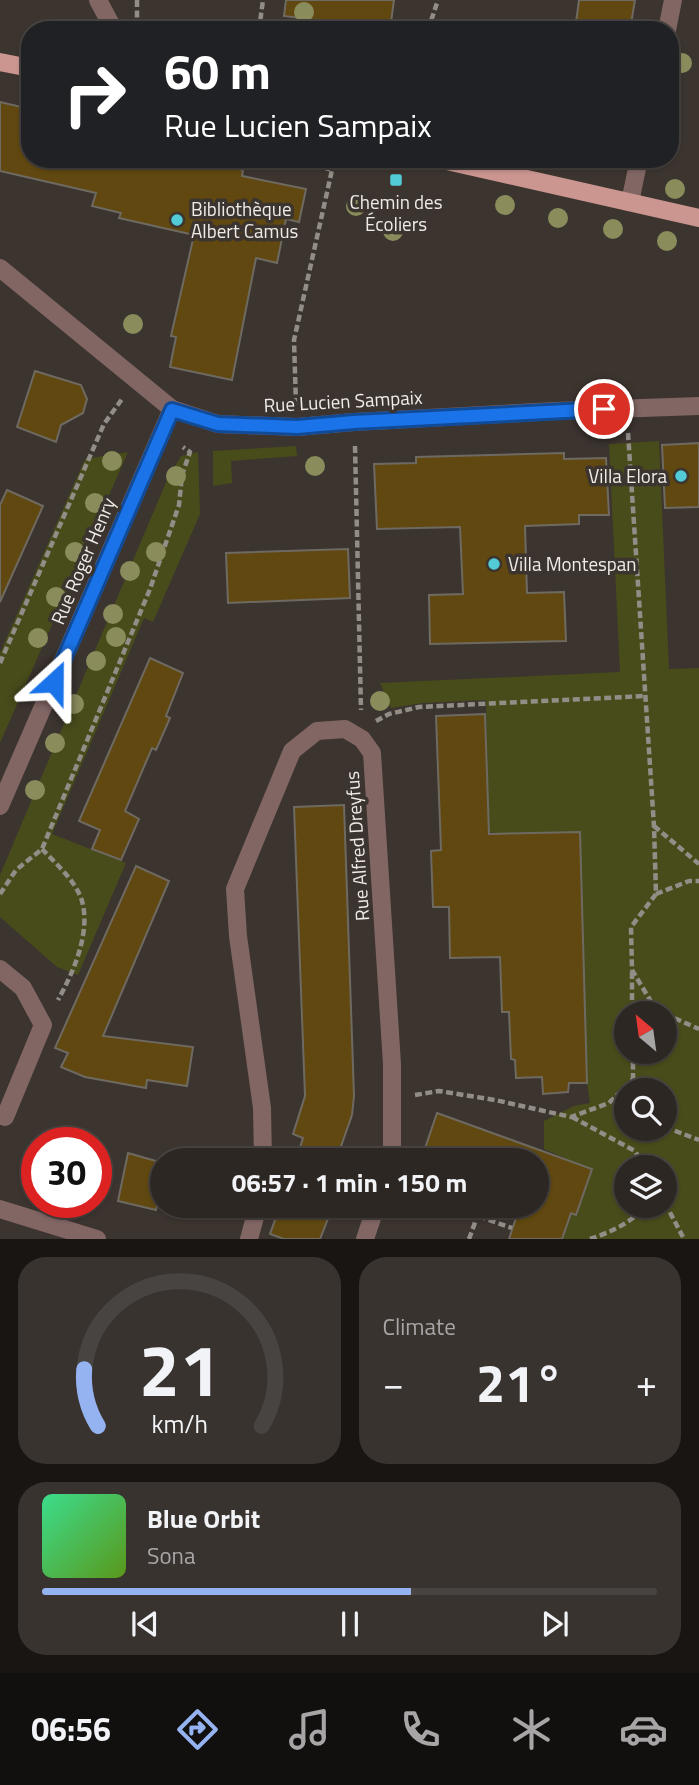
<!DOCTYPE html>
<html lang="en">
<head>
<meta charset="utf-8">
<style>
	body { margin:0; font-family:"Titillium Web",sans-serif; background:#393330; color:#f1f3f6; height:100vh; display:flex; flex-direction:column; font-size:26px; white-space:nowrap }
	* { box-sizing:border-box; margin:0 }
	p { font-size:23px; color:#a7a5a6 }
	.icon { flex:none; width:38px; height:38px; fill:none; stroke:currentColor; stroke-width:2; stroke-linecap:round; stroke-linejoin:round }
	.map { position:relative; height:1239px; overflow:hidden }
	.details { display:flex; flex-direction:column; gap:18px; padding:18px; background:#191513; flex:1 }
	.details>* { flex:none }
	.banner { position:absolute; left:21px; top:21px; width:658px; height:147px; border-radius:28px; box-shadow:0 2px 5px #0004,0 0 0 2px #484441; background:#202124; color:#fff; overflow:hidden }
	.needle { width:46px; rotate:331deg }
	.tools { position:absolute; left:614px; top:1001px; display:grid; gap:14px }
	.tools a { display:grid; place-items:center; width:63px; height:63px; border-radius:50%; background:#2d2723; box-shadow:0 2px 5px #0004,0 0 0 2px #484441; font-size:35px }
	.speed { position:absolute; left:21px; top:1127px; display:flex; gap:14px; font-size:35px; font-weight:700; text-align:center }
	.speed>* { display:grid; place-content:center; width:91px; height:91px; border-radius:50%; background:#2d2723; box-shadow:0 2px 5px #0004,0 0 0 2px #484441; line-height:1 }
	.speed .limit { border:10px solid #d22; background:#fff; color:#111 }
	.pin { position:absolute; display:grid; place-items:center; width:60px; height:60px; color:#fff; margin:-30px; border:4px solid #fff; border-radius:50%; box-shadow:0 2px 7px #0007 }
	.me { position:absolute; width:77px; margin:-38px; rotate:24deg; stroke-linejoin:round; filter:drop-shadow(0 0 5px #0008) }
	.turn { display:flex; align-items:center; gap:24px; height:147px; padding:0 28px; font-size:32px }
	.turn .icon { width:91px; height:91px; stroke-width:2.5 }
	.turn b { display:block; font-size:49px; line-height:60px }
	.big { font-size:52px; font-weight:700; line-height:1.1 }
	.details .tile { flex:1; display:flex; flex-direction:column; justify-content:center; gap:10px; min-width:0; padding:0 24px; border-radius:28px; background:#393330 }
	.details .dial { align-items:center; gap:0 }
	.dial svg { height:182px; overflow:visible; fill:none; stroke:#484441; stroke-width:7; stroke-linecap:round; text-anchor:middle }
	.dial text { fill:#f1f3f6; stroke:none }
	.song { display:flex; align-items:center; gap:21px }
	.cover { width:84px; height:84px; border-radius:10px; background:linear-gradient(135deg,hsl(150 70% 55%),hsl(90 70% 35%)) }
	.played { height:7px; border-radius:4px; background:linear-gradient(90deg,#95b2f1 60%,#484441 60%) }
	.keys { display:flex; justify-content:space-around; direction:ltr }
	.heat { display:flex; justify-content:space-between; align-items:center; font-size:38px; direction:ltr }
	.details .tiles { flex:1; display:grid; gap:18px; grid-template-columns:1fr 1fr }
	.tile:last-child { grid-column:span 2 }
	.trip { position:absolute; left:150px; top:1148px; width:399px; height:70px; border-radius:35px; background:#2d2723; box-shadow:0 2px 5px #0004,0 0 0 2px #484441; font-weight:700; line-height:70px; text-align:center }
	.menu { display:flex; height:112px; justify-content:space-around; align-items:center; background:#12100e; color:#a7a5a6 }
	.menu .icon { width:49px; height:49px }
	.menu .selected { color:#95b2f1 }
	.menu b { font-size:32px; color:#f1f3f6 }
	.map>svg:first-child { display:block }
	.green { fill:#484c1b; fill-rule:evenodd }
	.building { fill:#604810; stroke:#6e6a61; stroke-width:2 }
	.lines { fill:none; stroke-linecap:round; stroke-linejoin:round }
	.path { stroke:#938d88; stroke-width:4.5; stroke-dasharray:7 3.5; stroke-linecap:butt }
	.minor { stroke:#816664; stroke-width:18 }
	.major { stroke:#cb9590; stroke-width:18 }
	.tree { fill:#8b8c5c }
	.route-casing { stroke:#114b97; stroke-width:18 }
	.route { stroke:#1a73e8; stroke-width:12 }
	.poi-dot { fill:#52cbd7; stroke:#3c342f; stroke-width:2.5 }
	.labels { text-anchor:middle; stroke-width:7; stroke-linejoin:round; paint-order:stroke }
	.poi-label { font-size:19px; fill:#f0ebe7; stroke:#3c342f; text-anchor:start }
	.street-label { font-size:19px; fill:#f0ebe7; stroke:#3c342f }
</style>
</head>
<body>
<div class="map">
<svg width="699" height="1239" viewBox="0 0 699 1239">
	<rect width="100%" height="100%" fill="#3c342f"/>
	<g class="green">
		<path d="M659,441L669,669L699,668V1239H562L571,1213L576,1215L592,1170L544,1149V1121L574,1106L590,1103L587,1083L580,832L504,834L489,832L486,700L423,703L391,708L380,683L620,672L609,444ZM626,1013H665V1052H626ZM626,1090H665V1129H626ZM626,1167H665V1206H626Z"/>
		<polygon points="296,446 297,456 231,461 232,483 213,486 213,451"/>
		<polygon points="128,452 0,743 0,653 85,459"/>
		<polygon points="198,452 200,514 153,622 144,618 52,834 126,863 78,975 57,967 0,917 0,875 167,480 181,456"/>
	</g>
	<g class="building">
		<polygon points="286,0 394,0 390,30 338,30 339,23 284,16"/>
		<polygon points="579,0 635,0 630,30 575,30"/>
		<polygon points="0,102 30,109 30,159 193,159 243,170 242,176 306,189 299,222 286,219 277,263 256,258 232,380 170,367 176,337 171,336 194,235 119,218 121,213 92,206 96,193 0,171"/>
		<polygon points="35,371 81,385 87,399 83,413 61,425 56,442 17,427"/>
		<polygon points="699,443 699,507 665,508 662,445"/>
		<polygon points="564,453 564,459 606,458 609,515 579,515 579,524 525,526 527,593 564,592 566,641 430,644 429,595 463,594 460,527 377,529 374,464 416,463 416,457"/>
		<polygon points="7,490 43,506 0,602 0,505"/>
		<polygon points="348,549 350,598 228,603 226,553"/>
		<polygon points="150,658 183,673 166,716 170,718 156,750 152,748 125,811 139,819 121,860 92,849 100,830 79,821"/>
		<polygon points="485,714 489,834 580,832 587,1083 569,1083 568,1092 543,1094 542,1077 516,1078 515,1060 511,1059 509,1012 502,1012 500,957 450,958 449,907 433,907 431,851 441,850 436,716"/>
		<polygon points="344,805 354,1096 352,1115 339,1152 350,1157 349,1160 296,1160 303,1138 293,1134 305,1096 294,807"/>
		<polygon points="136,866 169,881 103,1036 193,1047 187,1086 147,1080 146,1088 85,1077 61,1067 68,1053 55,1048"/>
		<polygon points="437,1113 592,1169 576,1215 571,1213 562,1239 509,1239 520,1206 537,1206 537,1160 421,1160"/>
		<polygon points="128,1153 163,1163 163,1177 156,1210 118,1201"/>
		<polygon points="280,1206 333,1206 320,1239 284,1239 270,1234"/>
	</g>
	<g class="lines">
		<g class="path">
			<polyline points="137,0 137,20"/>
			<polyline points="259,30 263,0"/>
			<polyline points="428,30 438,0"/>
			<polyline points="296,405 294,340 332,170 305,162 306,159"/>
			<polyline points="628,433 654,826 656,894 631,927 632,970 656,1010 664,1013"/>
			<polyline points="355,446 361,710"/>
			<polyline points="0,663 104,424 122,399"/>
			<polyline points="376,721 389,714 419,707 645,696"/>
			<polyline points="654,826 699,864"/>
			<path d="M42,849C56,864 76,881 82,901C91,933 73,973 58,1000"/>
			<polyline points="0,894 16,870 42,849 150,589 179,505 182,475 190,452 183,447"/>
			<polyline points="656,894 689,881 699,881"/>
			<polyline points="632,972 632,1013"/>
			<polyline points="665,1014 699,1029"/>
			<polyline points="633,1052 633,1090"/>
			<polyline points="415,1095 439,1091 495,1100 571,1117 609,1103 633,1079"/>
			<polyline points="572,1117 635,1151 644,1167"/>
			<polyline points="665,1127 699,1140"/>
			<polyline points="665,1203 684,1239"/>
			<polyline points="449,1206 512,1228"/>
			<polyline points="469,1239 477,1217"/>
			<path d="M590,1239C609,1233 633,1222 645,1206"/>
		</g>
		<g class="minor">
			<polyline points="98,0 114,30"/>
			<polyline points="667,30 673,0"/>
			<polyline points="630,202 639,159"/>
			<polyline points="0,268 172,409 218,424 297,427 354,422 556,411 699,406"/>
			<polyline points="0,806 172,409"/>
			<polyline points="0,969 23,988 43,1025 5,1117"/>
			<polyline points="263,1160 262,1108 238,936 235,889 292,751 317,731 345,729 362,739 372,753 392,1064 392,1160"/>
			<polyline points="0,1209 97,1239"/>
			<polyline points="249,1239 258,1206"/>
			<polyline points="365,1239 376,1206"/>
		</g>
		<g class="major">
			<polyline points="0,62 30,68"/>
			<polyline points="438,159 699,218"/>
		</g>
	</g>
	<g class="tree">
		<circle cx="304" cy="12" r="10"/>
		<circle cx="682" cy="63" r="10"/>
		<circle cx="675" cy="189" r="10"/>
		<circle cx="505" cy="205" r="10"/>
		<circle cx="356" cy="206" r="10"/>
		<circle cx="558" cy="218" r="10"/>
		<circle cx="613" cy="229" r="10"/>
		<circle cx="393" cy="231" r="10"/>
		<circle cx="667" cy="241" r="10"/>
		<circle cx="133" cy="324" r="10"/>
		<circle cx="112" cy="461" r="10"/>
		<circle cx="315" cy="466" r="10"/>
		<circle cx="176" cy="476" r="10"/>
		<circle cx="95" cy="503" r="10"/>
		<circle cx="75" cy="552" r="10"/>
		<circle cx="156" cy="552" r="10"/>
		<circle cx="130" cy="571" r="10"/>
		<circle cx="56" cy="597" r="10"/>
		<circle cx="113" cy="614" r="10"/>
		<circle cx="116" cy="637" r="10"/>
		<circle cx="38" cy="638" r="10"/>
		<circle cx="96" cy="661" r="10"/>
		<circle cx="380" cy="701" r="10"/>
		<circle cx="74" cy="704" r="10"/>
		<circle cx="55" cy="743" r="10"/>
		<circle cx="35" cy="790" r="10"/>
	</g>
	<g class="lines">
		<g class="route-casing">
			<polyline id="route" points="54,682 172,410 218,424 297,427 354,422 604,409"/>
		</g>
		<use href="#route" class="route"/>
	</g>
	<g class="poi-dot">
		<rect x="389" y="173" width="14" height="14" rx="3.5"/>
		<circle cx="177" cy="220" r="7"/>
		<circle cx="681" cy="476" r="7"/>
		<circle cx="494" cy="564" r="7"/>
	</g>
	<g class="labels">
		<g class="poi-label">
			<text x="396" y="209" text-anchor="middle">Chemin des<tspan x="396" dy="22">Écoliers</tspan></text>
			<text x="191" y="216">Bibliothèque<tspan x="191" dy="22">Albert Camus</tspan></text>
			<text x="667" y="483" text-anchor="end">Villa Elora</text>
			<text x="508" y="571">Villa Montespan</text>
		</g>
		<g class="street-label">
			<text transform="translate(343 401) rotate(-3)" y="7">Rue Lucien Sampaix</text>
			<text transform="translate(83 561) rotate(-67)" y="7">Rue Roger Henry</text>
			<text transform="translate(357 846) rotate(-94)" y="7">Rue Alfred Dreyfus</text>
		</g>
	</g>
</svg>
<div class="tools">
<a><svg class="needle" viewBox="-14 -14 28 28"><path d="M0-13l5 13h-10z" fill="#e53935"/><path d="M0 13l5-13h-10z" fill="#a7a5a6"/></svg></a>
<a><svg class="icon" aria-label="search" viewBox="0 0 24 24"><circle cx="10" cy="10" r="6"/><path d="M15 15l6 6"/></svg></a>
<a><svg class="icon" aria-label="layers" viewBox="0 0 24 24"><path d="M12 4l9 5-9 5-9-5zM3 14l9 5 9-5"/></svg></a>
</div>
<div class="speed"><div class="limit">30</div></div>
<div class="pin" style="left:604px;top:409px;background:#d93025"><svg class="icon" aria-label="arrive" viewBox="0 0 24 24"><path d="M6 21V4h12l-3 4 3 4H6"/></svg></div>
<svg class="me" style="left:54px;top:682px" viewBox="-20 -20 40 40"><path d="M0-17L14 15 0 8-14 15z" fill="#1a73e8" stroke="#fff" stroke-width="4"/></svg>
<div class="trip">06:57 · 1 min · 150 m</div>
<div class="banner">
<div class="turn"><svg class="icon" aria-label="right" viewBox="0 0 24 24"><path d="M7 20v-9h11M14 6l5 5-5 5"/></svg><div><b>60 m</b>Rue Lucien Sampaix</div></div>
</div>
</div>
<section class="details">
<div class="tiles">
<div class="tile dial"><svg viewBox="0 0 100 80">
<path d="M14 69A42 42 0 1 1 86 69"/>
<path d="M14 69A42 42 0 0 1 8 44" stroke="#95b2f1"/>
<text x="50" y="56" font-size="32" font-weight="700">21</text>
<text x="50" y="72" font-size="11">km/h</text>
</svg></div>
<div class="tile"><p>Climate</p>
<div class="heat"><a>−</a><b class="big">21°</b><a>+</a></div>
</div>
<div class="tile">
<div class="song"><i class="cover"></i><div><b>Blue Orbit</b><p>Sona</p></div></div>
<div class="played"></div>
<div class="keys"><svg class="icon" aria-label="previous" viewBox="0 0 24 24"><path d="M18 5L8 12l10 7zM5 5v14"/></svg><svg class="icon" aria-label="pause" viewBox="0 0 24 24"><path d="M8 5v14M16 5v14"/></svg><svg class="icon" aria-label="next" viewBox="0 0 24 24"><path d="M6 5l10 7-10 7zM19 5v14"/></svg></div>
</div>
</div>
</section>
<nav class="menu">
<b>06:56</b>
<svg class="icon selected" aria-label="directions" viewBox="0 0 24 24"><path d="M12 3l9 9-9 9-9-9zM9 14v-3h6M13 9l2 2-2 2"/></svg>
<svg class="icon" aria-label="music" viewBox="0 0 24 24"><path d="M9 18V5l10-2v13"/><circle cx="6" cy="18" r="3"/><circle cx="16" cy="16" r="3"/></svg>
<svg class="icon" aria-label="phone" viewBox="0 0 24 24"><path d="M5 4h4l2 5-3 2q2 4 5 5l2-3 5 2v4C11 20 4 13 5 4z"/></svg>
<svg class="icon" aria-label="climate" viewBox="0 0 24 24"><path d="M12 3v18M4 7l16 10M4 17L20 7"/></svg>
<svg class="icon" aria-label="car" viewBox="0 0 24 24"><path d="M5 17H2v-5l4-1 3-4h7l3 4 3 1v5h-3M9 17h6M6 11h13"/><circle cx="7" cy="17" r="2"/><circle cx="17" cy="17" r="2"/></svg>
</nav>
</body>
</html>
